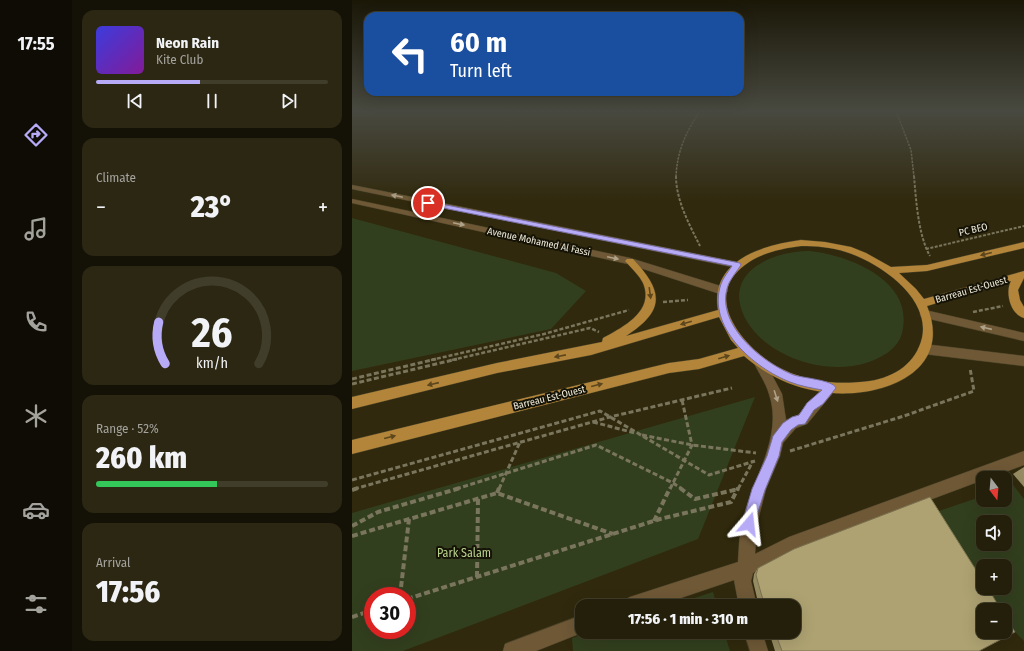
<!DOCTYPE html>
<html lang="en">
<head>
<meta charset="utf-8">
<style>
	body { margin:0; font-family:"Fira Sans Condensed",sans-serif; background:#2c2713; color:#f1f3f6; height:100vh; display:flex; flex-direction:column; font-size:15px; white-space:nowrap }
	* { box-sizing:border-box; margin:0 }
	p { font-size:13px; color:#a3a29c }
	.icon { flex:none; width:22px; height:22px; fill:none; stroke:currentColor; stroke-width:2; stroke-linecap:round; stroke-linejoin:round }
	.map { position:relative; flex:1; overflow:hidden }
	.sheet { display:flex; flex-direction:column; gap:10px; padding:10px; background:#141106; width:280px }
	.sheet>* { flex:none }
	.banner { position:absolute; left:12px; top:12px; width:380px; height:84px; border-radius:12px; box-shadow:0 4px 16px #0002,0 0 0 1px #413d2b; background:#1a4fa0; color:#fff; overflow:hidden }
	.needle { width:26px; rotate:164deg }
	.tools { position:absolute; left:624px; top:471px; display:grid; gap:8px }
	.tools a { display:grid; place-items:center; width:36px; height:36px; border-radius:8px; background:#241f0a; box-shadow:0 4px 16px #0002,0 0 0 1px #413d2b; font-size:20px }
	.speed { position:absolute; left:12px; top:587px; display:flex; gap:8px; font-size:20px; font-weight:700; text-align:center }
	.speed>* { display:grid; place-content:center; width:52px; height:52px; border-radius:50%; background:#241f0a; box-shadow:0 4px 16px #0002,0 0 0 1px #413d2b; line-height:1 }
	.speed .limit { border:6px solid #d22; background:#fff; color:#111 }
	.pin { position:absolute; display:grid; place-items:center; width:34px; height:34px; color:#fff; margin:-17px; border:2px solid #fff; border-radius:50%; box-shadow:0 1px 4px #0007 }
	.me { position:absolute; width:44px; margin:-22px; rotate:17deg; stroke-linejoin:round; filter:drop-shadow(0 0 3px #0008) }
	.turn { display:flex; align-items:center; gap:14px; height:84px; padding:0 20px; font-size:18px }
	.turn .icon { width:52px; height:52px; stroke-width:2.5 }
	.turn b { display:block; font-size:28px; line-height:34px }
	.big { font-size:30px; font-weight:800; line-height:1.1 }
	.sheet .widget { flex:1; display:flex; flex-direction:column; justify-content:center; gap:6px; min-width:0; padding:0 14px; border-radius:12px; background:#2c2713 }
	.sheet .dial { align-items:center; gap:0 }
	.dial svg { height:104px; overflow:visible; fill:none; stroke:#413d2b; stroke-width:7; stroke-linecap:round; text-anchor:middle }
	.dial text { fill:#f1f3f6; stroke:none }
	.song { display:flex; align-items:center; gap:12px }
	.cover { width:48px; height:48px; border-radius:6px; background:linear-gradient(135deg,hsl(240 70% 55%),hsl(290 70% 35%)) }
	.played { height:4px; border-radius:2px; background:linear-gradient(90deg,#b7abf8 45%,#413d2b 45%) }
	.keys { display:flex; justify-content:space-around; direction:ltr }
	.heat { display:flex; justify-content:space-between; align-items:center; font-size:22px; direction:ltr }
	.charge { height:6px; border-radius:3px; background:linear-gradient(90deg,#34c759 52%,#413d2b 0) }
	.trip { position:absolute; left:223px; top:599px; width:226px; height:40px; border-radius:12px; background:#241f0a; box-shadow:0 4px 16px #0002,0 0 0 1px #413d2b; font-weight:800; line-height:40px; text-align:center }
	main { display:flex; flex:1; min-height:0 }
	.tab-bar { display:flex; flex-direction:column; width:72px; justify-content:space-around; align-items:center; background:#0e0c04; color:#a3a29c }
	.tab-bar .icon { width:28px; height:28px }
	.tab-bar .active { color:#b7abf8 }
	.tab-bar b { font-size:18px; color:#f1f3f6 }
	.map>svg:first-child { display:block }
	.green { fill:#323f1e; fill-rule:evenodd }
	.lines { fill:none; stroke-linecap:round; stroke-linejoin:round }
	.minor-casing { stroke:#4b442a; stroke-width:1 }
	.tertiary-casing { stroke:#4b442a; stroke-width:1 }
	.primary-casing { stroke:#4b442a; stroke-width:1 }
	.path-far4 { stroke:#7a755d; stroke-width:1.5; stroke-dasharray:2.5 1; stroke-linecap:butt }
	.path-far3 { stroke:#7a755d; stroke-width:2; stroke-dasharray:3 1.5; stroke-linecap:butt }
	.path-far2 { stroke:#7a755d; stroke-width:2.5; stroke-dasharray:4 2; stroke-linecap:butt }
	.path-far1 { stroke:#7a755d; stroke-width:3; stroke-dasharray:5 2.5; stroke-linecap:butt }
	.path { stroke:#7a755d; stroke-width:4; stroke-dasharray:6 3; stroke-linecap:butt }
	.minor { fill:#6e5836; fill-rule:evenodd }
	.tertiary { fill:#6e5836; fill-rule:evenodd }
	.primary { fill:#b3853a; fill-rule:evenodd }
	.wall { fill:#968b62 }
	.building { fill:#aea272; stroke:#7a7150 }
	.oneway { fill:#aea288 }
	.oneway2 { fill:#5c461d }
	.route { fill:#b7abf8; stroke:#776fa1 }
	.labels { text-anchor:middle; stroke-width:4; stroke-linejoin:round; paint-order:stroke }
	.street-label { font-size:10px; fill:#efebdb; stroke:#151206 }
	.near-park-label { font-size:12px; fill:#b8d38e; stroke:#151206 }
</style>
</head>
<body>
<main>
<nav class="tab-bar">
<b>17:55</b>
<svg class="icon active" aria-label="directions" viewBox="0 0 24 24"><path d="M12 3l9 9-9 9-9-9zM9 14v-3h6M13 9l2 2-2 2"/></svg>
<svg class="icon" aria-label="music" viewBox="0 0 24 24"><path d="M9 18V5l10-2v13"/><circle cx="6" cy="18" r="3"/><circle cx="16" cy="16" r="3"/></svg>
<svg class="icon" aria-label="phone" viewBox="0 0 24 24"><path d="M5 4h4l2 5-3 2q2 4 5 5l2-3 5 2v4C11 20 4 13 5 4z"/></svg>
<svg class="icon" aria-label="climate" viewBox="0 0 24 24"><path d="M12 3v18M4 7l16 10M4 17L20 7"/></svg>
<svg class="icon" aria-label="car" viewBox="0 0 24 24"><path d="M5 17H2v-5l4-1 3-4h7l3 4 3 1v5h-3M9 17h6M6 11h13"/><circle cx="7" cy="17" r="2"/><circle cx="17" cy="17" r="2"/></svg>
<svg class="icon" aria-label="filters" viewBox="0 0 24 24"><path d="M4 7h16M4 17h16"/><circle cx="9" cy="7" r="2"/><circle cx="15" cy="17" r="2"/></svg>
</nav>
<section class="sheet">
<div class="widget">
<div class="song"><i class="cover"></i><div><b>Neon Rain</b><p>Kite Club</p></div></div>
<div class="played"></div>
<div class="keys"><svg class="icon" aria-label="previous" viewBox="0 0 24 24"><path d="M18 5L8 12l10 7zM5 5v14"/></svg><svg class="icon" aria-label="pause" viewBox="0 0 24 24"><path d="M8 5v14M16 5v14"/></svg><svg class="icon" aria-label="next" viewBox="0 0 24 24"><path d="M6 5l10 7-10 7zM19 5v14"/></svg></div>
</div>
<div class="widget"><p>Climate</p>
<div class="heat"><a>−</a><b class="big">23°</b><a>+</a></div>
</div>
<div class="widget dial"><svg viewBox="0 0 100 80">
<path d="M14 69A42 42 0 1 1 86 69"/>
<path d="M14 69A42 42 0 0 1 9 37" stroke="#b7abf8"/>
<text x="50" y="56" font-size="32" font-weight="700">26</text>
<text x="50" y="72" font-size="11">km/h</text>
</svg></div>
<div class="widget"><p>Range · 52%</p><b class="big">260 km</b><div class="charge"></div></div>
<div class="widget"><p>Arrival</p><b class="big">17:56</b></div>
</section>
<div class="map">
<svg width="672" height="651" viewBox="0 0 672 651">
	<rect width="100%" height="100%" fill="#30290d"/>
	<g class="green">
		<polygon points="0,218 204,273 234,291 199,329 0,371"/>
		<path d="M457,251C498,255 563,281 550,333C546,349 529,358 514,363C473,376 412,357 392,316C371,271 422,251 457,251Z"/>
		<path d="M403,397L346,539L51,651H0V513ZM21,596H55V630H21Z"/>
		<path d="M661,485L672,499V641L653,622V610H644L581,513L631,496V500H653V488ZM631,522H653V544H631ZM631,566H653V588H631Z"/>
		<polygon points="361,592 365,606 318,606"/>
		<polygon points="238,632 372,632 378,651 221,651 220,638"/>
	</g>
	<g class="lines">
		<g class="minor-casing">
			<g id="minor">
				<path d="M407,356L411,358L430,394L434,420L446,415L475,384L479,383L483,384L485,388L455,424L444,428L431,443L428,456L414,489L405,524L403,554L437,537L672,451V465L637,478H631V480L441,551L401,573L399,581L405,606H387L382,580L305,606H269L272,600L278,597L386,562C387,549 387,535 390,523C399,481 432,437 417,394C414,383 406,372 401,361L403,358Z"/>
				<polygon points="230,615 230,632 232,632 184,651 151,651 153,644"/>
				<polygon points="392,632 410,632 416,651 398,651"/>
			</g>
		</g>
		<g class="tertiary-casing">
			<g id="tertiary">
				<polygon points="0,185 385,262 390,265 385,268 0,189"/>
				<polygon points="0,199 278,258 375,288 376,291 371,295 276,264 0,203"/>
				<polygon points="573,310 672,333 672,341 569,317 568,314 569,311"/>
				<polygon points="572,344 672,356 672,366 572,354 568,352 566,349 568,346"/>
			</g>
		</g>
		<g class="primary-casing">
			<path id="primary" d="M449,240L473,242L499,247L514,253L539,267L575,265L672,242V248L575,271L547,273L564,289L572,299L672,271V278L666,290L668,300L672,307V318C658,314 653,292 659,281L575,306C604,377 519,402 465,391C437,386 413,374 392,356L347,369L317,373L0,454V440L317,363L347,359L386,348L379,340L367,317L239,355L145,373L0,409V397L145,363L250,342L251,338C271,327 303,311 291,283C287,275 280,269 275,263L273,261L275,259H281C311,291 314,310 274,336L366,310C358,260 411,245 449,240ZM449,246C464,246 479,247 494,252C526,262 579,297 570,338C564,363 543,377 518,381C489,385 459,383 432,370C401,356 351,306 386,271C403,254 426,249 449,246Z"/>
		</g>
		<g class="path-far4">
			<polyline points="544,111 559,150 562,177"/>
			<path d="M324,177C325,151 334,132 348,111"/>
		</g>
		<g class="path-far3">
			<path d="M324,176C324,200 337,224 348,246"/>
			<path d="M562,176C564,199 566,235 578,256"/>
			<polyline points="574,249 672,226"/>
		</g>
		<g class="path-far2">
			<polyline points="311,302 336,300"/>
			<polyline points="621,312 651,306"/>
			<polyline points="79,360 192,334 277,310"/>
			<polyline points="100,360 238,328 247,332"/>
		</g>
		<g class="path-far1">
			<polyline points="0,379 84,359"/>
			<polyline points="0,384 105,359"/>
			<polyline points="241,422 283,433"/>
			<polyline points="290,435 340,445 404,453"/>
			<polyline points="438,451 552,416 622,391 618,368"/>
			<polyline points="0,480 248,411 357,475 403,461"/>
			<polyline points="2,489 258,417 380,388"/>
			<polyline points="104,489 244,445 321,483 330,489"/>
			<polyline points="147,489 168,442"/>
			<polyline points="318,489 340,445 330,400"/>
			<polyline points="386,489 401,461"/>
		</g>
		<g class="path">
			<polyline points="328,488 343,499 387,489"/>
			<polyline points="0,490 6,488"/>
			<polyline points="145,493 147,488"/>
			<polyline points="302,521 318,488"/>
			<polyline points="0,526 26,512 108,488"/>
			<polyline points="0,536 145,493 261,534"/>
			<polyline points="125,577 126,499"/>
			<polyline points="48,596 57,519"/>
			<polyline points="55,599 308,519 379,502 386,488"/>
			<polyline points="0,617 21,610"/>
		</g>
		<use href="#minor" class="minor"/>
		<use href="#tertiary" class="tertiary"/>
		<use href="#primary" class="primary"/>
	</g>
	<g class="wall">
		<polygon points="672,467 672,487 661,474"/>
		<polygon points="406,568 627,651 423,651 417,632 442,632 442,606 407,606 405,598 401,581 402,574"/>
	</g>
	<polygon class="building" points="578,497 631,581 631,588 636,588 649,610 631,610 631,632 653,632 653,616 663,632 627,651 430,651 423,632 442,632 442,606 413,606 409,593 404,575 406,568 442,549"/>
	<defs><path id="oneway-solid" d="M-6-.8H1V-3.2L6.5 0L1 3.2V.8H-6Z"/></defs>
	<g class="oneway">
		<use href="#oneway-solid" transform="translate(45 196) rotate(-168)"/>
		<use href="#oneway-solid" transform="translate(107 224) rotate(12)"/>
		<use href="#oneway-solid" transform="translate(261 258) rotate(12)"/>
		<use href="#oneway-solid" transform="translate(634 328) rotate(-167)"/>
		<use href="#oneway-solid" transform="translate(424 396) rotate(72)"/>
	</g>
	<g class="oneway2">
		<use href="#oneway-solid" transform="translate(634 254) rotate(166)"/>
		<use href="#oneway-solid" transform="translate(298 293) rotate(82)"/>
		<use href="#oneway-solid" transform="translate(334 323) rotate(164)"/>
		<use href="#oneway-solid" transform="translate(208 356) rotate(169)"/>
		<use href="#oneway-solid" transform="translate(372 357) rotate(-16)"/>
		<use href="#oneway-solid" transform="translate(81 384) rotate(167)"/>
		<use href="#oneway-solid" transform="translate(245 385) rotate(-14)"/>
		<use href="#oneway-solid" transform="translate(38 437) rotate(-14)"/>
	</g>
	<linearGradient id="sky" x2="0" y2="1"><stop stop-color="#1a1707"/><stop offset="0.55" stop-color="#484940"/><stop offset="1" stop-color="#484940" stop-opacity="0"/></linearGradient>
	<rect width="672" height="202" fill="url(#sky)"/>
	<path class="route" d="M74,201L388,263L389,265C385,271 380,277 377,283C360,322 410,363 442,375C451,378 481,380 484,388L471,404L462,410L453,424L446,425L439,430L430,442L427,456L413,490L401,528L397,530L392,528L390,524L400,489L415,456L421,436L431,423L440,417L447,415L455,403L470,390C460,388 448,386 438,382C402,368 354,327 369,284C371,278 376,272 380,266L76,205L74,204Z"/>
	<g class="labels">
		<g class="street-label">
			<text transform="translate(621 229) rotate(-13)" y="4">PC BEO</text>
			<text transform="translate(187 241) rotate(12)" y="4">Avenue Mohamed Al Fassi</text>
			<text transform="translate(619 289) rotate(-16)" y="4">Barreau Est-Ouest</text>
			<text transform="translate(197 397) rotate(-14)" y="4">Barreau Est-Ouest</text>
		</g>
		<g class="near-park-label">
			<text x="112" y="557">Park Salam</text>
		</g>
	</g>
</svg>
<div class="tools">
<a><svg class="needle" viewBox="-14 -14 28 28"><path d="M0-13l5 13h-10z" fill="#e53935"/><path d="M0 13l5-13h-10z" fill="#a3a29c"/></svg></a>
<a><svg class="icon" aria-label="sound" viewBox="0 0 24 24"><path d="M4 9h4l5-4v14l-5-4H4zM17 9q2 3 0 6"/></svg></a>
<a>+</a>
<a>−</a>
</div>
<div class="speed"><div class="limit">30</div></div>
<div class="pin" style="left:76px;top:203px;background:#d93025"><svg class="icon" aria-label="arrive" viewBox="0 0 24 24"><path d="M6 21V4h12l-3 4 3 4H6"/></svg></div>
<svg class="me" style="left:397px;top:524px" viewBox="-20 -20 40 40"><path d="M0-17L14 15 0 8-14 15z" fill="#b7abf8" stroke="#fff" stroke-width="4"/></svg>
<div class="trip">17:56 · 1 min · 310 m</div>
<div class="banner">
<div class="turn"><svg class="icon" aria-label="left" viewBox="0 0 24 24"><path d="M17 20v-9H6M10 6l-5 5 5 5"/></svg><div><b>60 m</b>Turn left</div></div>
</div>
</div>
</main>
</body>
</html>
